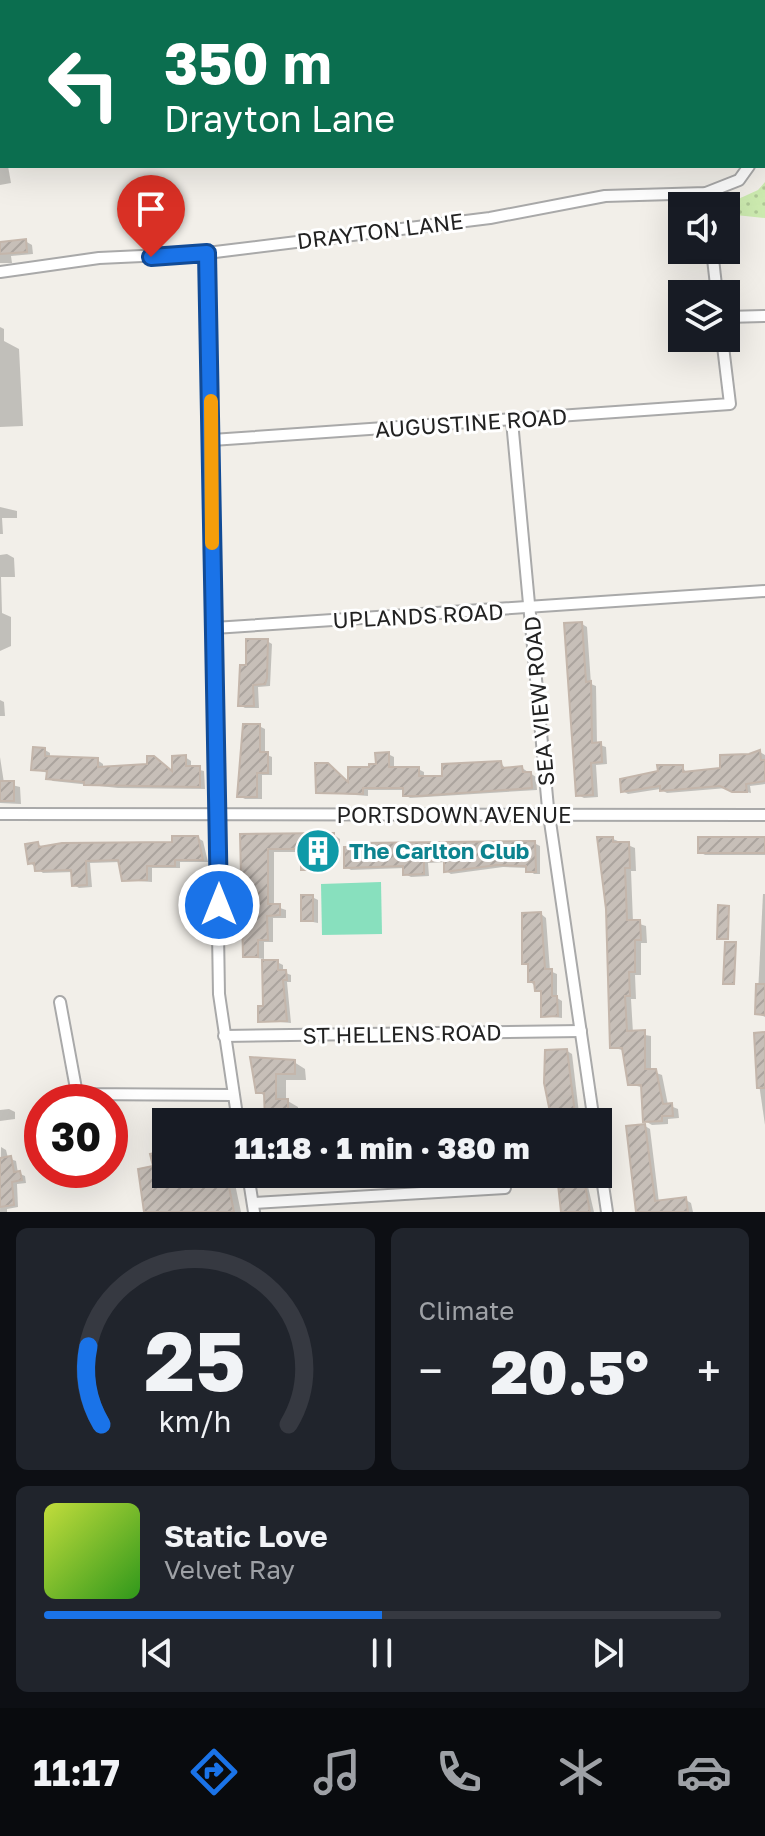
<!DOCTYPE html>
<html lang="en">
<head>
<meta charset="utf-8">
<style>
	body { margin:0; font-family:"Golos Text",sans-serif; background:#20242c; color:#f1f3f6; height:100vh; display:flex; flex-direction:column; font-size:30px; white-space:nowrap }
	* { box-sizing:border-box; margin:0 }
	p { font-size:26px; color:#9ea1a6 }
	.icon { flex:none; width:44px; height:44px; fill:none; stroke:currentColor; stroke-width:2; stroke-linecap:round; stroke-linejoin:round }
	.map { position:relative; height:1212px; overflow:hidden }
	.details { display:flex; flex-direction:column; gap:16px; padding:16px; background:#0d0f14; flex:1 }
	.details>* { flex:none }
	.top-card { position:absolute; left:0px; top:0px; width:766px; height:168px; box-shadow:0 8px 32px #0002; background:#0b6e4f; color:#fff; overflow:hidden }
	.fabs { position:absolute; left:668px; top:192px; display:grid; gap:16px }
	.fabs a { display:grid; place-items:center; width:72px; height:72px; border-radius:0px; background:#171b24; box-shadow:0 8px 32px #0002; font-size:40px }
	.speed { position:absolute; left:24px; top:1084px; display:flex; gap:16px; font-size:40px; font-weight:700; text-align:center }
	.speed>* { display:grid; place-content:center; width:104px; height:104px; border-radius:50%; background:#171b24; box-shadow:0 8px 32px #0002; line-height:1 }
	.speed .limit { border:12px solid #d22; background:#fff; color:#111 }
	.pin { position:absolute; display:grid; place-items:center; width:68px; height:68px; color:#fff; margin:-82px -34px; border-radius:50% 50% 50% 0; rotate:-45deg; box-shadow:0 0 8px #0007 }
	.pin .icon { rotate:45deg }
	.me { position:absolute; width:88px; margin:-44px; rotate:0deg; stroke-linejoin:round; filter:drop-shadow(0 0 6px #0008) }
	.turn { display:flex; align-items:center; gap:28px; height:168px; padding:0 32px; font-size:36px }
	.turn .icon { width:104px; height:104px; stroke-width:2.5 }
	.turn b { display:block; font-size:56px; line-height:68px }
	.big { font-size:60px; font-weight:800; line-height:1.1 }
	.details .card { flex:1; display:flex; flex-direction:column; justify-content:center; gap:12px; min-width:0; padding:0 28px; border-radius:12px; background:#20242c }
	.details .dial { align-items:center; gap:0 }
	.dial svg { height:208px; overflow:visible; fill:none; stroke:#363941; stroke-width:7; stroke-linecap:round; text-anchor:middle }
	.dial text { fill:#f1f3f6; stroke:none }
	.song { display:flex; align-items:center; gap:24px }
	.cover { width:96px; height:96px; border-radius:12px; background:linear-gradient(135deg,hsl(70 70% 55%),hsl(110 70% 35%)) }
	.played { height:8px; border-radius:4px; background:linear-gradient(90deg,#1a73e8 50%,#363941 50%) }
	.keys { display:flex; justify-content:space-around; direction:ltr }
	.heat { display:flex; justify-content:space-between; align-items:center; font-size:44px; direction:ltr }
	.details .tiles { flex:1; display:grid; gap:16px; grid-template-columns:1fr 1fr }
	.card:last-child { grid-column:span 2 }
	.trip { position:absolute; left:152px; top:1108px; width:460px; height:80px; border-radius:0px; background:#171b24; box-shadow:0 8px 32px #0002; font-weight:800; line-height:80px; text-align:center }
	.dock { display:flex; height:128px; justify-content:space-around; align-items:center; background:#090b0e; color:#9ea1a6 }
	.dock .icon { width:56px; height:56px }
	.dock .active { color:#1a73e8 }
	.dock b { font-size:36px; color:#f1f3f6 }
	.map>svg:first-child { display:block }
	.grass { fill:url(#grass-dots) }
	.pitch { fill:#88e0be }
	.shadow { fill:#0003 }
	.building { fill:url(#building-hatch); stroke:#c4b6ab; stroke-width:2 }
	.lines { fill:none; stroke-linecap:round; stroke-linejoin:round }
	.street-casing { stroke:#a9a9a9; stroke-width:14 }
	.street { stroke:#fff; stroke-width:10 }
	.route-casing { stroke:#114b97; stroke-width:20 }
	.route { stroke:#1a73e8; stroke-width:14 }
	.slow { stroke:#f59e0b; stroke-width:14 }
	.labels { text-anchor:middle; stroke-width:6; stroke-linejoin:round; paint-order:stroke }
	.street-label { font-size:22px; fill:#222; stroke:#fff }
	.culture-label { font-size:22px; font-weight:bold; fill:#0d838f; stroke:#fff; text-anchor:start }
</style>
</head>
<body>
<div class="map">
<svg width="765" height="1212" viewBox="0 0 765 1212">
	<defs>
		<pattern id="grass-dots" width="8" height="8" patternUnits="userSpaceOnUse" patternTransform="scale(2)"><rect width="8" height="8" fill="#cdebb0"/><path d="M2 2h.1M6 6h.1" fill="none" stroke="#b0c997" stroke-width="1.8" stroke-linecap="round"/></pattern>
		<pattern id="building-hatch" width="6" height="6" patternUnits="userSpaceOnUse" patternTransform="scale(2)"><rect width="6" height="6" fill="#c7bfb8"/><path d="M-1 1l2-2M0 6l6-6M5 7l2-2" fill="none" stroke="#aba49e"/></pattern>
	</defs>
	<rect width="100%" height="100%" fill="#f2efe9"/>
	<polygon class="grass" points="765,182 765,218 726,214 726,206 723,206 758,190"/>
	<polygon class="pitch" points="381,882 382,934 322,935 321,884"/>
	<g class="shadow">
		<polygon points="0,162 8,166 11,183 0,185"/>
		<polygon points="0,241 25,241 32,245 33,254 11,256 12,263 0,263"/>
		<polygon points="0,327 4,329 4,341 19,349 23,426 0,427"/>
		<polygon points="0,507 17,511 17,518 2,518 3,534 0,534"/>
		<polygon points="7,554 14,558 15,577 1,577 2,613 11,617 11,646 0,651 0,555"/>
		<polygon points="582,624 587,627 591,684 596,686 597,744 606,747 607,764 596,765 598,797 584,798 578,795"/>
		<polygon points="267,641 272,644 270,686 258,687 259,708 245,708 240,705 248,667"/>
		<polygon points="0,700 4,702 5,716 0,716"/>
		<polygon points="259,726 265,729 265,754 272,757 272,775 262,775 262,799 245,799 239,796"/>
		<polygon points="45,750 50,753 50,758 97,760 103,764 103,769 174,773 185,757 191,761 191,768 204,771 205,789 118,788 53,781 48,778 48,773 33,769"/>
		<polygon points="760,752 765,755 765,784 750,786 751,793 727,788 667,793 660,789 628,794 623,791 682,767 688,774 722,769"/>
		<polygon points="388,754 394,757 394,769 418,769 424,772 424,778 444,778 501,763 506,769 522,768 536,777 537,790 410,798 405,795 405,790 368,790 368,796 318,792 328,765 350,784 350,769 378,765"/>
		<polygon points="0,757 4,783 20,787 21,804 0,803"/>
		<polygon points="334,835 340,839 340,855 324,855 324,865 318,865 318,872 303,869 303,852 274,852 274,906 286,910 286,918 273,918 273,942 264,942 264,959 245,956 242,836"/>
		<polygon points="198,838 203,841 208,862 180,862 180,868 152,868 152,882 124,880 120,862 90,863 92,887 79,888 74,885 73,872 43,873 30,863 37,844 45,848 174,844"/>
		<polygon points="599,839 613,839 635,848 636,871 631,871 633,922 646,926 647,943 641,943 641,975 635,975 636,999 631,999 633,1033 651,1036 651,1071 662,1075 668,1105 678,1109 679,1118 668,1119 668,1124 652,1125 645,1121 644,1088 630,1084 625,1051 612,1047 609,946"/>
		<polygon points="765,839 765,855 705,855 700,852"/>
		<polygon points="534,843 540,846 540,874 534,874 528,868 503,867 451,874 446,871 446,862 428,863 429,876 411,877 405,874 405,868 351,870 346,867"/>
		<polygon points="763,894 765,894 765,1017 757,1013"/>
		<polygon points="312,897 318,900 318,923 303,920"/>
		<polygon points="729,908 729,939 721,939"/>
		<polygon points="541,914 546,918 550,971 557,974 557,998 562,1001 562,1018 543,1016 543,994 530,981 530,966 524,963"/>
		<polygon points="735,944 735,984 727,984"/>
		<polygon points="277,962 283,965 283,972 291,975 291,982 287,982 291,1023 260,1020"/>
		<polygon points="765,1034 765,1125 758,1077"/>
		<polygon points="567,1051 572,1054 580,1122 553,1122"/>
		<polygon points="253,1059 294,1062 305,1069 306,1080 286,1080 286,1100 298,1107 299,1122 268,1122 267,1097 258,1092"/>
		<polygon points="9,1109 15,1112 15,1119 0,1121 0,1110"/>
		<polygon points="645,1126 650,1129 659,1203 686,1200 691,1203 693,1212 637,1212"/>
		<polygon points="1,1147 6,1150 8,1158 16,1161 18,1173 25,1176 26,1183 17,1184 18,1207 7,1209 7,1212 0,1212"/>
		<polygon points="166,1154 166,1174 220,1174 230,1179 235,1184 241,1212 146,1212 155,1167"/>
		<polygon points="559,1174 585,1174 594,1212 563,1212"/>
	</g>
	<g class="building">
		<polygon points="26,239 27,252 0,254 0,242"/>
		<polygon points="582,622 586,682 591,681 592,743 601,742 602,762 591,763 593,795 576,796 564,623"/>
		<polygon points="246,639 268,639 267,678 265,684 253,685 254,706 238,706 240,665 246,665"/>
		<polygon points="243,724 260,724 260,752 268,752 268,773 257,773 257,797 237,797"/>
		<polygon points="33,747 45,748 45,756 98,758 98,767 147,764 147,756 154,756 172,771 172,756 186,755 186,766 200,766 200,787 84,785 84,782 46,779 47,771 31,770"/>
		<polygon points="760,750 761,760 765,760 765,781 746,784 747,792 732,792 720,786 660,791 660,786 621,792 620,779 658,771 657,765 683,765 683,772 720,768 720,755 749,754"/>
		<polygon points="389,752 389,767 419,767 419,776 442,776 442,764 501,761 502,768 522,766 523,772 531,772 532,788 419,796 403,796 403,788 363,788 363,794 316,793 315,763 328,763 348,782 348,767 369,767 369,764 376,764 375,753"/>
		<rect x="0" y="781" width="14" height="20"/>
		<polygon points="334,833 334,853 318,853 318,862 312,862 312,870 301,870 301,849 268,849 268,904 280,904 280,915 267,916 268,940 258,940 258,957 243,957 240,834"/>
		<polygon points="172,836 198,836 203,860 175,860 175,866 147,866 147,880 122,881 118,860 86,861 87,885 72,886 71,870 35,871 34,863 28,864 25,844 38,842 39,847 62,843 172,842"/>
		<polygon points="597,837 613,837 613,842 629,842 630,868 625,868 627,920 640,920 641,940 635,940 635,972 629,972 630,996 625,996 627,1031 645,1030 645,1069 656,1069 663,1104 672,1103 673,1116 662,1116 662,1121 643,1122 641,1085 628,1085 622,1048 610,1048 606,909"/>
		<rect x="698" y="837" width="67" height="16"/>
		<polygon points="535,841 536,872 526,872 526,866 497,865 444,872 444,860 424,861 424,874 403,875 403,866 344,868 344,847 356,847 357,843"/>
		<rect x="301" y="895" width="12" height="26"/>
		<polygon points="718,905 729,906 728,939 717,939"/>
		<polygon points="541,912 545,969 552,969 552,996 557,996 558,1016 541,1017 541,991 535,991 534,982 528,982 528,964 522,964 522,913"/>
		<polygon points="725,942 736,942 734,984 723,984"/>
		<polygon points="262,960 278,960 278,970 286,970 287,980 283,980 287,1021 258,1022 258,1006 263,1006"/>
		<polygon points="756,984 765,984 765,1015 755,1014"/>
		<polygon points="765,1032 765,1088 757,1088 754,1033"/>
		<polygon points="567,1049 576,1122 552,1122 544,1083 545,1050"/>
		<polygon points="250,1057 295,1060 295,1074 276,1074 276,1099 288,1099 288,1122 265,1122 264,1093 256,1093"/>
		<polygon points="645,1124 655,1201 686,1197 688,1212 636,1212 626,1126"/>
		<polygon points="166,1150 166,1174 227,1177 234,1212 144,1212 138,1169 153,1166 150,1154"/>
		<polygon points="11,1156 14,1172 20,1171 22,1180 12,1182 14,1205 0,1207 0,1158"/>
		<polygon points="583,1174 590,1212 561,1212 557,1175"/>
	</g>
	<g class="lines">
		<g class="street-casing">
			<g id="street">
				<polyline points="234,0 234,2"/>
				<polyline points="475,2 510,0"/>
				<polyline points="764,146 765,145"/>
				<polyline points="706,193 707,206"/>
				<polyline points="712,250 717,294"/>
				<polyline points="207,253 219,994 238,1122"/>
				<polyline points="0,272 99,258 207,253 490,218 605,196 706,193 739,180 749,166"/>
				<polyline points="726,317 765,316"/>
				<polyline points="512,421 548,808 594,1122"/>
				<polyline points="212,440 730,404 722,338"/>
				<polyline points="214,628 765,591"/>
				<polyline points="0,814 765,815"/>
				<polyline points="60,1002 77,1094 233,1095"/>
				<polyline points="224,1036 581,1031"/>
				<polyline points="598,1151 607,1212"/>
				<polyline points="248,1174 254,1212"/>
				<polyline points="253,1203 505,1188"/>
			</g>
		</g>
		<use href="#street" class="street"/>
	</g>
	<g class="lines">
		<g class="route-casing">
			<polyline id="route" points="151,257 207,253 219,905"/>
		</g>
		<use href="#route" class="route"/>
		<polyline class="slow" points="211,401 212,543"/>
	</g>
	<defs>
		<g id="building-disc" transform="scale(2.3)"><circle r="9.5" fill="#0f9aa8" stroke="#fff"/><path d="M-4-6H4V6H1V3H-1V6H-4ZM-2.5-4.3h1.7v1.8h-1.7ZM.8-4.3h1.7v1.8H.8ZM-2.5-1h1.7V.8h-1.7ZM.8-1h1.7V.8H.8Z" fill="#fff"/></g>
	</defs>
	<g fill-rule="evenodd">
		<use href="#building-disc" x="318" y="851"/>
	</g>
	<g class="labels">
		<g class="street-label">
			<text transform="translate(380 231) rotate(-7)" y="8">DRAYTON LANE</text>
			<text transform="translate(471 423) rotate(-4)" y="8">AUGUSTINE ROAD</text>
			<text transform="translate(418 616) rotate(-3)" y="8">UPLANDS ROAD</text>
			<text transform="translate(539 701) rotate(-95)" y="8">SEA VIEW ROAD</text>
			<text x="454" y="823">PORTSDOWN AVENUE</text>
			<text transform="translate(402 1034) rotate(-1)" y="8">ST HELLENS ROAD</text>
		</g>
		<g class="culture-label">
			<text x="349" y="859">The Carlton Club</text>
		</g>
	</g>
</svg>
<div class="fabs">
<a><svg class="icon" aria-label="sound" viewBox="0 0 24 24"><path d="M4 9h4l5-4v14l-5-4H4zM17 9q2 3 0 6"/></svg></a>
<a><svg class="icon" aria-label="layers" viewBox="0 0 24 24"><path d="M12 4l9 5-9 5-9-5zM3 14l9 5 9-5"/></svg></a>
</div>
<div class="speed"><div class="limit">30</div></div>
<div class="pin" style="left:151px;top:257px;background:#d93025"><svg class="icon" aria-label="arrive" viewBox="0 0 24 24"><path d="M6 21V4h12l-3 4 3 4H6"/></svg></div>
<svg class="me" style="left:219px;top:905px" viewBox="-20 -20 40 40"><circle r="17" fill="#1a73e8" stroke="#fff" stroke-width="3"/><path d="M0-11L8 9 0 5-8 9z" fill="#fff"/></svg>
<div class="trip">11:18 · 1 min · 380 m</div>
<div class="top-card">
<div class="turn"><svg class="icon" aria-label="left" viewBox="0 0 24 24"><path d="M17 20v-9H6M10 6l-5 5 5 5"/></svg><div><b>350 m</b>Drayton Lane</div></div>
</div>
</div>
<section class="details">
<div class="tiles">
<div class="card dial"><svg viewBox="0 0 100 80">
<path d="M14 69A42 42 0 1 1 86 69"/>
<path d="M14 69A42 42 0 0 1 9 39" stroke="#1a73e8"/>
<text x="50" y="56" font-size="32" font-weight="700">25</text>
<text x="50" y="72" font-size="11">km/h</text>
</svg></div>
<div class="card"><p>Climate</p>
<div class="heat"><a>−</a><b class="big">20.5°</b><a>+</a></div>
</div>
<div class="card">
<div class="song"><i class="cover"></i><div><b>Static Love</b><p>Velvet Ray</p></div></div>
<div class="played"></div>
<div class="keys"><svg class="icon" aria-label="previous" viewBox="0 0 24 24"><path d="M18 5L8 12l10 7zM5 5v14"/></svg><svg class="icon" aria-label="pause" viewBox="0 0 24 24"><path d="M8 5v14M16 5v14"/></svg><svg class="icon" aria-label="next" viewBox="0 0 24 24"><path d="M6 5l10 7-10 7zM19 5v14"/></svg></div>
</div>
</div>
</section>
<nav class="dock">
<b>11:17</b>
<svg class="icon active" aria-label="directions" viewBox="0 0 24 24"><path d="M12 3l9 9-9 9-9-9zM9 14v-3h6M13 9l2 2-2 2"/></svg>
<svg class="icon" aria-label="music" viewBox="0 0 24 24"><path d="M9 18V5l10-2v13"/><circle cx="6" cy="18" r="3"/><circle cx="16" cy="16" r="3"/></svg>
<svg class="icon" aria-label="phone" viewBox="0 0 24 24"><path d="M5 4h4l2 5-3 2q2 4 5 5l2-3 5 2v4C11 20 4 13 5 4z"/></svg>
<svg class="icon" aria-label="climate" viewBox="0 0 24 24"><path d="M12 3v18M4 7l16 10M4 17L20 7"/></svg>
<svg class="icon" aria-label="car" viewBox="0 0 24 24"><path d="M5 17H2v-5l4-1 3-4h7l3 4 3 1v5h-3M9 17h6M6 11h13"/><circle cx="7" cy="17" r="2"/><circle cx="17" cy="17" r="2"/></svg>
</nav>
</body>
</html>
